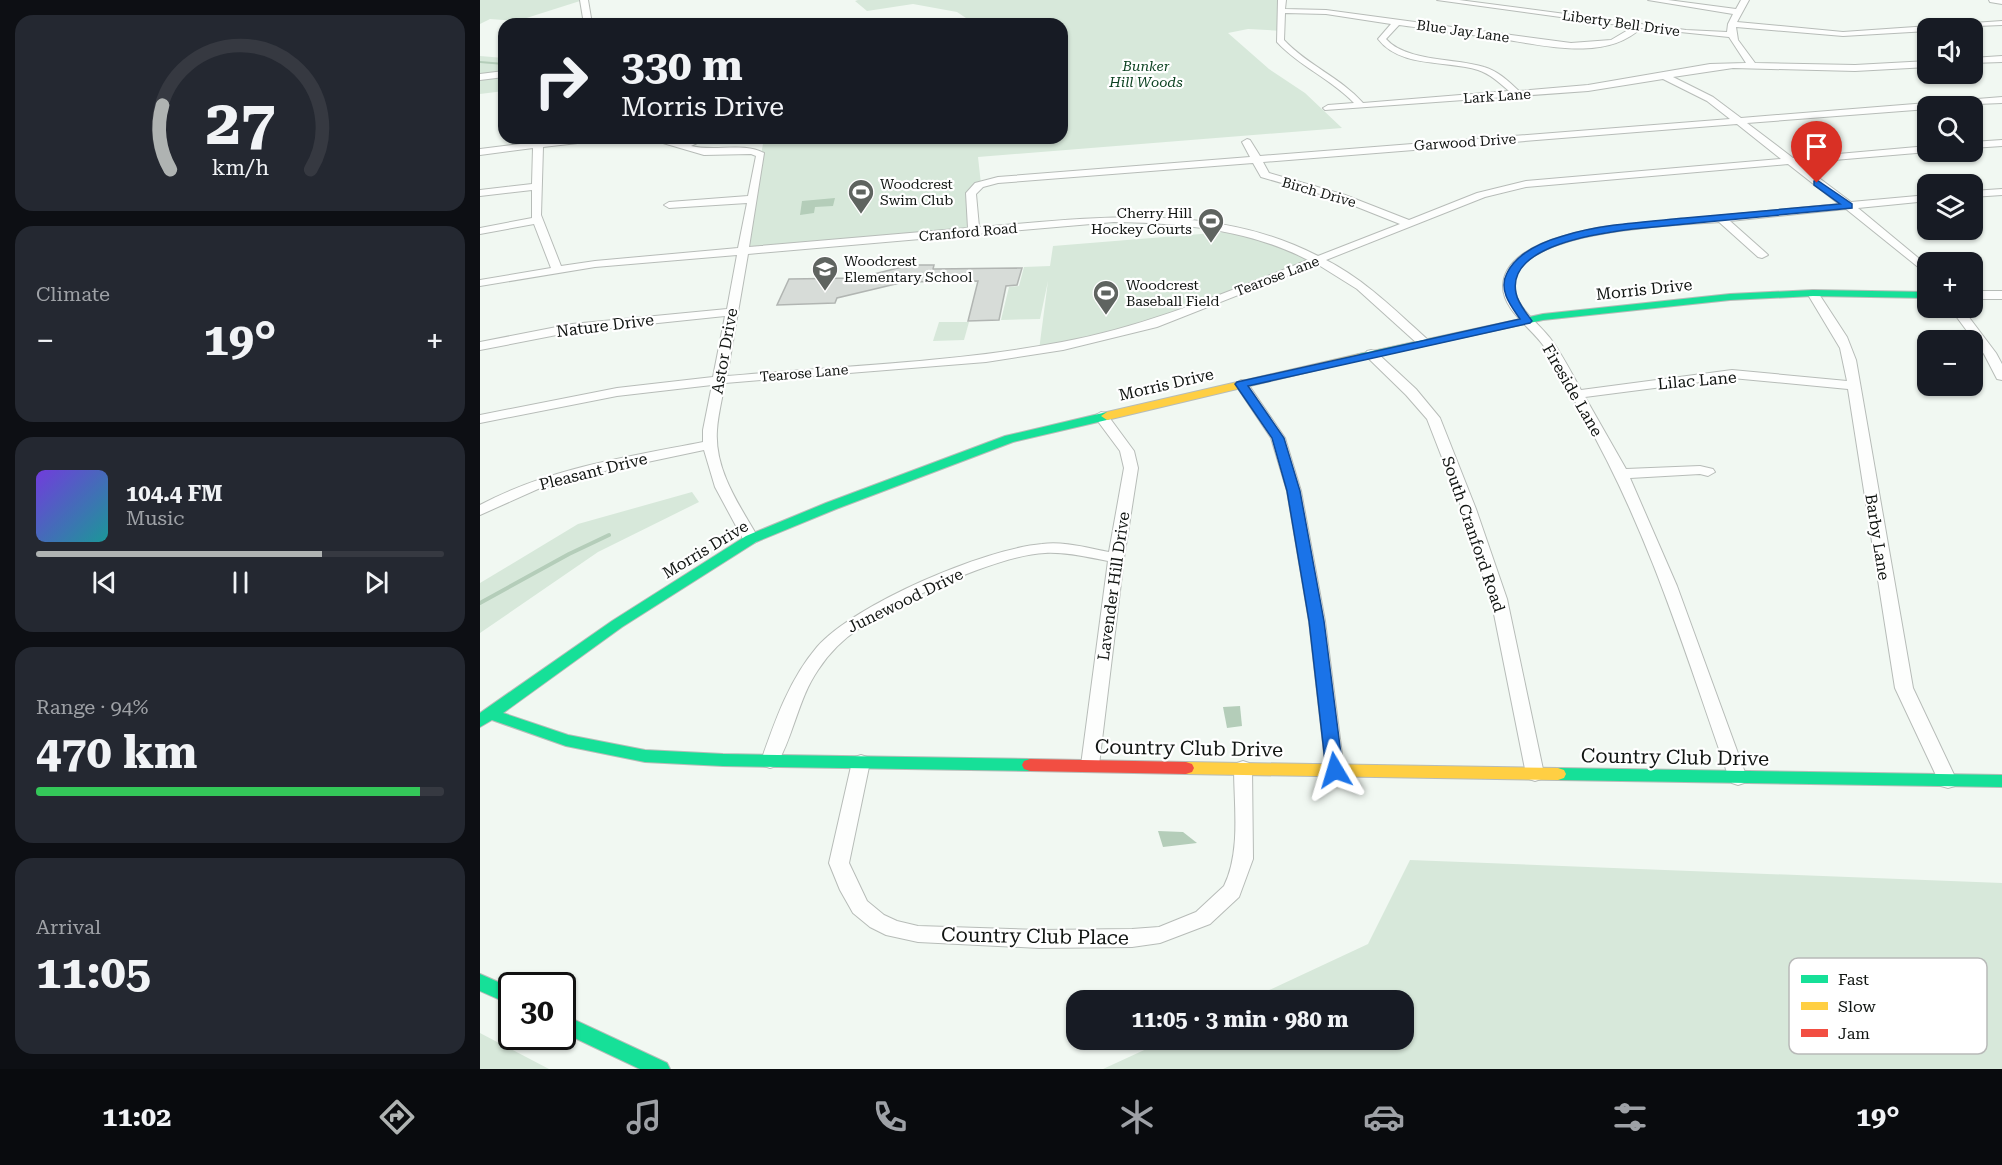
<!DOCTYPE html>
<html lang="en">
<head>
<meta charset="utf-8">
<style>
	body { margin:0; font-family:"Roboto Serif",serif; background:#242831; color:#f1f3f6; height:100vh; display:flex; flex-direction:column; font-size:22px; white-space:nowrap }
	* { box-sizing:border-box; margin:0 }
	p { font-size:20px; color:#9ea1a6 }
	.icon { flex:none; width:33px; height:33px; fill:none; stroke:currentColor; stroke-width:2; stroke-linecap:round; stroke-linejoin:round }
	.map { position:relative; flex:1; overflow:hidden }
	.sheet { display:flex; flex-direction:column; gap:15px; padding:15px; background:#0d0f14; width:480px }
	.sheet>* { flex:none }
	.top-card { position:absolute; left:18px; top:18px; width:570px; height:126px; border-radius:18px; box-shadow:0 2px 4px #0004; background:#171b24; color:#f1f3f6; overflow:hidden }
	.controls { position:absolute; left:1437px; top:18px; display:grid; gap:12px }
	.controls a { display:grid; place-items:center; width:66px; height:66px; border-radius:12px; background:#171b24; box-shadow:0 2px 4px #0004; font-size:30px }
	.speed { position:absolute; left:18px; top:972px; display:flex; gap:12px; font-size:30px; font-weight:700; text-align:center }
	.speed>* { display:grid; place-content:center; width:78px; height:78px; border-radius:50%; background:#171b24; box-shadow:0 2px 4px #0004; line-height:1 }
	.speed .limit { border:3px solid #111; border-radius:9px; background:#fff; color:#111 }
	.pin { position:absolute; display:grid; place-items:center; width:51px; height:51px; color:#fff; margin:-62px -26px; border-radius:50% 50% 50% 0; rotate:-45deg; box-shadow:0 0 6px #0007 }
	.pin .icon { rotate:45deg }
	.me { position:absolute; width:66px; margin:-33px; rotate:353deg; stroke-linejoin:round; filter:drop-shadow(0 0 4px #0008) }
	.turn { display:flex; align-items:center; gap:21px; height:126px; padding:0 24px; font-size:27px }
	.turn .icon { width:78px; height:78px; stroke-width:2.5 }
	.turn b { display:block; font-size:42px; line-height:51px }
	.big { font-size:45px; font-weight:700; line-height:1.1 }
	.sheet .widget { flex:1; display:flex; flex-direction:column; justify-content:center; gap:9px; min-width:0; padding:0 21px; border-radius:18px; background:#242831 }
	.sheet .dial { align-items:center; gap:0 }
	.dial svg { height:156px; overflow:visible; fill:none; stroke:#363941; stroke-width:7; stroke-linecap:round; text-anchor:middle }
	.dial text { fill:#f1f3f6; stroke:none }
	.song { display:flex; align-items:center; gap:18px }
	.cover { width:72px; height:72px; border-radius:9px; background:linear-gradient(135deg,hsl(260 70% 55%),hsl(180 70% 35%)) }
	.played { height:6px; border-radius:3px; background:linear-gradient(90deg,#afb3b2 70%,#363941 70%) }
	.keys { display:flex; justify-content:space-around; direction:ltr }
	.heat { display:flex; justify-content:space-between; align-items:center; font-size:33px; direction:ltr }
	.charge { height:9px; border-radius:4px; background:linear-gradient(90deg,#34c759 94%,#363941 0) }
	.trip { position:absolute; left:586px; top:990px; width:348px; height:60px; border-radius:18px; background:#171b24; box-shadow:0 2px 4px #0004; font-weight:700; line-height:60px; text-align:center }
	.tab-bar { display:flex; height:96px; justify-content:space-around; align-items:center; background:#090b0e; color:#9ea1a6 }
	.tab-bar .icon { width:42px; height:42px }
	.tab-bar .selected { color:#afb3b2 }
	.tab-bar b { font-size:27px; color:#f1f3f6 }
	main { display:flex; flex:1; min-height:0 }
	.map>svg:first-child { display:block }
	.green { fill:#d7e8da }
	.water { fill:#b4cdb9 }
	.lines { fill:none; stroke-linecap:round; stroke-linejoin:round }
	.stream-far1 { stroke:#b4cdb9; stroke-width:2 }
	.stream { stroke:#b4cdb9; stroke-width:4 }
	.building { fill:#d7dcd8; stroke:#b1b5b2; stroke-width:1.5 }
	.street-casing { stroke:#b7bcb8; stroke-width:2 }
	.fast-casing { stroke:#b7bcb8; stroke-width:2 }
	.slow-casing { stroke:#b7bcb8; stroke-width:2 }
	.jam-casing { stroke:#b7bcb8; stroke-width:2 }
	.street { fill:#fdfefd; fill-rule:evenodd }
	.fast { fill:#16e098; fill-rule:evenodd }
	.slow { fill:#ffcf43; fill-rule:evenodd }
	.jam { fill:#f24e42; fill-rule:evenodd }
	.route { fill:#1a73e8; stroke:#114b97; stroke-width:1.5 }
	.labels { text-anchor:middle; stroke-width:4.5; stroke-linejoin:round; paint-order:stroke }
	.far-street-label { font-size:14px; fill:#111512; stroke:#fff }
	.far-park-label { font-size:14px; font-style:italic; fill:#0c4221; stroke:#fff }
	.far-poi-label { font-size:14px; fill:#111512; stroke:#fff; text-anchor:start }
	.street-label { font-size:16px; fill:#111512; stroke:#fff }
	.near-street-label { font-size:20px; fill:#111512; stroke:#fff }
	.key { fill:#fff; stroke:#b8b9b8; stroke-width:1.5 }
	.key-label { font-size:16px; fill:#111512 }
</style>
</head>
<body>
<main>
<section class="sheet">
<div class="widget dial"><svg viewBox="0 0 100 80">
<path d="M14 69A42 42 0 1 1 86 69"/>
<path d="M14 69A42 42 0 0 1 10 36" stroke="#afb3b2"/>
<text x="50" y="56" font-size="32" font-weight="700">27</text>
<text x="50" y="72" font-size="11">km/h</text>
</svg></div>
<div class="widget"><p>Climate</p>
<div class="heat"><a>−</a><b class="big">19°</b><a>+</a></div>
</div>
<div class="widget">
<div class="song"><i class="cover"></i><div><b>104.4 FM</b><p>Music</p></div></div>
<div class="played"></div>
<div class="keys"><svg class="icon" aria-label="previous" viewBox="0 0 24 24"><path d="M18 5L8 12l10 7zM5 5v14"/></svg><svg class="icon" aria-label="pause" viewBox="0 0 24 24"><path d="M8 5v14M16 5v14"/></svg><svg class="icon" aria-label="next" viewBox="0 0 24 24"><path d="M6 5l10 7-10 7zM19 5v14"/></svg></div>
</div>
<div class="widget"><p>Range · 94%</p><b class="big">470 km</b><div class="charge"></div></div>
<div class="widget"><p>Arrival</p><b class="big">11:05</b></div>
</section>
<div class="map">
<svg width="1522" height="1069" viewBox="0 0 1522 1069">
	<rect width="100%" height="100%" fill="#f1f8f2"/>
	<g class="green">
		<polygon points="0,0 100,0 100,1 37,21 10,19 0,24"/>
		<polygon points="378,0 803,0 803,31 768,29 748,33 789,69 825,93 862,128 498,157 501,184 494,188 494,231 264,251 284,138 582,138 582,24 495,24 477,12 433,4 387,11 375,1"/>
		<polygon points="0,56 24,58 24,91 0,94"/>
		<polygon points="758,231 838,260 709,311 559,350 568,281 560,319 521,320 529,287 539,286 544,267 570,266 573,246"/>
		<polygon points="459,322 489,322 484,340 453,341"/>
		<polygon points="212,492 219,502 118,552 0,633 0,583 98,524"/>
		<polygon points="930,860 1522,883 1522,1069 623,1069 686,1040 924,1040 924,1000 768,1000 888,944"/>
		<polygon points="0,1033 69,1069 0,1069"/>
	</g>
	<g class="water">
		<polygon points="355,198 353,206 335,207 334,213 320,215 322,201"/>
		<polygon points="760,706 762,726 747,728 743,707"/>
		<polygon points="678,831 703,832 717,843 683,847"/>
	</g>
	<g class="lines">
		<polyline class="stream-far1" points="0,62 24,64"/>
		<polyline class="stream" points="0,603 89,554 129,535"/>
	</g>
	<polygon class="building" points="430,265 454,265 453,269 542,268 537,285 526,286 519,320 488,321 498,281 424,282 357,298 355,303 297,305 309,279 378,278"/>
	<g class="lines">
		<g class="street-casing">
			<g id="street">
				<polygon points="100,0 108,0 112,24 104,24"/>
				<path d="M798,0H806L805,9L846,10L1091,43L1131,40L1153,27L957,0H979L1206,30L1247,32L1248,24L1253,14L1168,0H1188L1256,9L1261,0H1269L1257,22L1363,32L1522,21V25L1448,28V31L1363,36L1256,27L1258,40L1275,63L1375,65L1448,61V67L1375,71L1253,68L1193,77L1233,97L1261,118L1522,97V103L1448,106V109L1267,123L1313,158L1448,146V152L1319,163L1371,202L1448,195V201L1378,208L1448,266V275L1366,209L1250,221L1286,253L1288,255L1282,258L1278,257L1239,222C1202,225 1016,229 1036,295C1042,312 1059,324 1070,338C1082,354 1091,372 1101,390L1252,370L1367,381L1360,348L1327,293L1333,290L1337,291L1367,337L1376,360L1433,688L1477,781L1475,786L1468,788L1461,786L1415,688L1368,389L1252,378L1105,397L1146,469L1220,466L1233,469L1235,472L1228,476L1220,474L1150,478L1197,586L1267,778L1264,783L1258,785L1252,783L1249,778C1206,655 1168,529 1103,416C1090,393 1078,367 1063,345C1050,327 1023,310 1023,286C1024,246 1092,233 1122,227L1359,204L1308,164L1046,187L1005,197L846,260C885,280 915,310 947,339L949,342L947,345H939L877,289L837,264L677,327L583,350L506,362L245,383C242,399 238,415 237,430C234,470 260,506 279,539L276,542L271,544L263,539L235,487L224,450L87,479L58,489L0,515V505C69,468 147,457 223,442V430L232,385L137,396L0,423V415L137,388L233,377L245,316L92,332L0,350V342L92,324L247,309L257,255L115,267L0,286V280L71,268L54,224L0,234V228L52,218V190L0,196V190L52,184L53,148L0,155V149L91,138H120L115,141L63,147L61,215L81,266L115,261L258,248L267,203L189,208L184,205L189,202L268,196L276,156L271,154L224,155L166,138H182L201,143L214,138H227L211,146C235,152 263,142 284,153L269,247L488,228L486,193L495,183L518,177L770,157L762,142L767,139L770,140L780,156L1250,119L1227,101L1183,79L1108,91L845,110L843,108L848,105L874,103C851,79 819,66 797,42ZM805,13L846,14L911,24L898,39C920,68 966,60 998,70C1010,74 1020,83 1029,91L883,103C860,77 827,65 804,40ZM919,25C951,29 983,34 1015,38C1059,44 1124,63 1161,28L1249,37L1266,63L1230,64L1108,85L1039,91C1028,81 1018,71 1004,67C976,58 926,62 906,39ZM1257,124L1301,159L1046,181L997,193L929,220L865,195L789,173L783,162ZM773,163L781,177L857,199L920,224L838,256C732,201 613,218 499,227L496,194L503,187L518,183ZM634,222C700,223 768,229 828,260C747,292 668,326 582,342C472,363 358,366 247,376L268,254Z"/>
				<polygon points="1509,0 1522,0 1522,4 1510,2"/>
				<polygon points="1522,56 1522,62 1492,63 1492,58"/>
				<polygon points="24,71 24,77 0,80 0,74"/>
				<polygon points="1522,140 1522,146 1492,148 1492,142"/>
				<polygon points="1522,189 1522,195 1492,197 1492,191"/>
				<rect x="1492" y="291" width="30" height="8"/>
				<polygon points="1470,308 1482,308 1516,353 1522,364 1522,380 1517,379 1504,354"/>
				<polygon points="891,350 895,351 936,389 960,418 996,509 1027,599 1064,774 1061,779 1055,781 1049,779 1046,774 1011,599 982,509 947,419 926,395 887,357 885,354 887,351"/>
				<polygon points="761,380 766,381 805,438 821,491 845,621 864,770 861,775 855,777 849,775 846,770 829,621 807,491 791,438 755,384"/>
				<path d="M621,412L626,413L654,451L658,468L644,558L619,765L616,770L610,772L604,770L601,765L628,561C607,557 586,552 565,553C518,555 419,601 380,628C363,639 349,653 338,670C318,699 314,735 296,766L290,768L284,766L281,761C295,721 309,680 337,647C375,604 504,549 562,544C584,541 607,548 629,552L644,468L640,451L614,416Z"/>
				<path d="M381,755L387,757L390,762L369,863L387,901L404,915L417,921L438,926L559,930L652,929L679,927L716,912L744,886C761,851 754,806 754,768L757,763L763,761L769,763L772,768L773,859L759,897L730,924L680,943L652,947L559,948L438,942L406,935L390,927L373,913L360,890L349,863L372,762L375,757Z"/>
			</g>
		</g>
		<g class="fast-casing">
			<g id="fast">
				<polygon points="1333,290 1448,292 1448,298 1333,296 1250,300 1063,320 879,360 873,357 879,354 1063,314 1250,294"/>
				<polygon points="627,412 631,413 633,416 631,419 533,442 356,509 276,542 142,627 23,713 88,735 165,750 243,754 550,759 556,761 558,765 556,769 550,771 243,766 165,762 86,746 12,720 0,727 0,713 132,621 266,536 346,503 525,436"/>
				<polygon points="1078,768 1522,775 1522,787 1078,780 1072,778 1070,774 1072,770"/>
				<polygon points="0,974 32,988 32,1005 0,991"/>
				<polygon points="82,1014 187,1063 190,1069 160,1069 82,1032"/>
			</g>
		</g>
		<g class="slow-casing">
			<g id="slow">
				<polygon points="879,354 883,355 883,359 627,420 621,416 627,412"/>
				<polygon points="706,762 1078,768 1084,770 1086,774 1084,778 1078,780 706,774 700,772 698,768 700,764"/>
			</g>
		</g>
		<g class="jam-casing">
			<polygon id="jam" points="550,759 706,762 712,764 714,768 712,772 706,774 550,771 544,769 542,765 544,761"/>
		</g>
		<use href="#street" class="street"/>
		<use href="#fast" class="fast"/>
		<use href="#slow" class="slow"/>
		<use href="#jam" class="jam"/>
	</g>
	<path class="route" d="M1337,180L1372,204V208L1153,229C1121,233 1026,245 1036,293C1038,304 1046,312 1052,321L1050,323L768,386L804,438L820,491L844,621L863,770L861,774H849L846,770L829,621L807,491L792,438L755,384L757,382L1040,319C1031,306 1018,290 1027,273C1037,253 1062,242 1083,236C1122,224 1164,222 1205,218C1256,213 1308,209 1360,204L1334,185V181Z"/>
	<defs>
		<g id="stadium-pin" transform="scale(1.35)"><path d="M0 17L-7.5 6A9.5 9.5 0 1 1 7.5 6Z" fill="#5f6460" stroke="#fff"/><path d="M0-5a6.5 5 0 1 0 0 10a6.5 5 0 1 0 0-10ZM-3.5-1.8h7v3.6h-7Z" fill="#fff"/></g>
		<g id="school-pin" transform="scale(1.35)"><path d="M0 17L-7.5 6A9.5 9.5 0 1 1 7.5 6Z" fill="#5f6460" stroke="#fff"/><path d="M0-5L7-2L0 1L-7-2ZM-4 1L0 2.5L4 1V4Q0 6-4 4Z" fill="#fff"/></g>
	</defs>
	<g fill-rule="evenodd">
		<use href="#stadium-pin" x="381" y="192"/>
		<use href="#stadium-pin" x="731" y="221"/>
		<use href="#school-pin" x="345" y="269"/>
		<use href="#stadium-pin" x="626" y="293"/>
	</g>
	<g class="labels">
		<g class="far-street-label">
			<text transform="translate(1141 23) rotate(8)" y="5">Liberty Bell Drive</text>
			<text transform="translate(983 31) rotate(8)" y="5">Blue Jay Lane</text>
			<text transform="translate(1017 96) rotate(-4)" y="5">Lark Lane</text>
			<text transform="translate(985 142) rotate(-4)" y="5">Garwood Drive</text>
			<text transform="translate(839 192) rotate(16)" y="5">Birch Drive</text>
			<text transform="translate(488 232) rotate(-5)" y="5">Cranford Road</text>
			<text transform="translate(797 276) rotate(-21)" y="5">Tearose Lane</text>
			<text transform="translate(324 373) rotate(-5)" y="5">Tearose Lane</text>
		</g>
		<g class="far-park-label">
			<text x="666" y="71">Bunker<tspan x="666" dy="16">Hill Woods</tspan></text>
		</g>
		<g class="far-poi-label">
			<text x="400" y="189">Woodcrest<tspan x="400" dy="16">Swim Club</tspan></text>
			<text x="712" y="218" text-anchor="end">Cherry Hill<tspan x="712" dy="16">Hockey Courts</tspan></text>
			<text x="364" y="266">Woodcrest<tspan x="364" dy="16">Elementary School</tspan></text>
			<text x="646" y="290">Woodcrest<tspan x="646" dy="16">Baseball Field</tspan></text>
		</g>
		<g class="street-label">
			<text transform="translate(1164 289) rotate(-6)" y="6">Morris Drive</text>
			<text transform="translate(125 325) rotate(-7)" y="6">Nature Drive</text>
			<text transform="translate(244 351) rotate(-80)" y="6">Astor Drive</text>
			<text transform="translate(1217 380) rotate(-5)" y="6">Lilac Lane</text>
			<text transform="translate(686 384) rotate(-13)" y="6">Morris Drive</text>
			<text transform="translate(1093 390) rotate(60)" y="6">Fireside Lane</text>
			<text transform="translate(113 471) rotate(-14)" y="6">Pleasant Drive</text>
			<text transform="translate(994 534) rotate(71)" y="6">South Cranford Road</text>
			<text transform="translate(1398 537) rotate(81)" y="6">Barby Lane</text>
			<text transform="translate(225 549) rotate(-31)" y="6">Morris Drive</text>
			<text transform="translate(633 586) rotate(-82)" y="6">Lavender Hill Drive</text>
			<text transform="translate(425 600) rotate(-26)" y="6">Junewood Drive</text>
		</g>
		<g class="near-street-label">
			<text transform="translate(709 748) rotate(1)" y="7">Country Club Drive</text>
			<text transform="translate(1195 757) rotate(1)" y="7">Country Club Drive</text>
			<text transform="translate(555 936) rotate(1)" y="7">Country Club Place</text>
		</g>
	</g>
	<rect x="1309" y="958" width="198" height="96" rx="9" class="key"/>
	<rect x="1321" y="975" width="27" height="8" fill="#16e098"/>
	<rect x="1321" y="1002" width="27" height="8" fill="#ffcf43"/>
	<rect x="1321" y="1029" width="27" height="8" fill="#f24e42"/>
	<g class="key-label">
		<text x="1358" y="985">Fast</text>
		<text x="1358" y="1012">Slow</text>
		<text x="1358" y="1039">Jam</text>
	</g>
</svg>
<div class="controls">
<a><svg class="icon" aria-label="sound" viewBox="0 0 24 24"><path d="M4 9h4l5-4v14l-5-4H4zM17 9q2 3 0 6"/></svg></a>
<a><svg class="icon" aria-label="search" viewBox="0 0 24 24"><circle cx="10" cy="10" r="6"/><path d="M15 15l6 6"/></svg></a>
<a><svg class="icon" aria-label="layers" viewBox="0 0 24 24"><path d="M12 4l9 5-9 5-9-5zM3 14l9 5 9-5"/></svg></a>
<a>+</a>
<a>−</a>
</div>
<div class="speed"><div class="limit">30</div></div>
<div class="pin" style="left:1337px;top:183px;background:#d93025"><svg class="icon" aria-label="arrive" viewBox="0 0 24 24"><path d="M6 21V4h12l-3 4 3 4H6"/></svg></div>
<svg class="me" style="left:855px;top:770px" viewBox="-20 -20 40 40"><path d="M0-17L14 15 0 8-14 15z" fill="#1a73e8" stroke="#fff" stroke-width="4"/></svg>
<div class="trip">11:05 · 3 min · 980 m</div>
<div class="top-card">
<div class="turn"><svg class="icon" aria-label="right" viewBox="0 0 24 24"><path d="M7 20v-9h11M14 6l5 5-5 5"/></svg><div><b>330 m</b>Morris Drive</div></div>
</div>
</div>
</main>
<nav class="tab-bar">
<b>11:02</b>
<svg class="icon selected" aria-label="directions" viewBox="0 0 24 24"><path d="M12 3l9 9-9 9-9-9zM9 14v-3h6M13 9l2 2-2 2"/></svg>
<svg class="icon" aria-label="music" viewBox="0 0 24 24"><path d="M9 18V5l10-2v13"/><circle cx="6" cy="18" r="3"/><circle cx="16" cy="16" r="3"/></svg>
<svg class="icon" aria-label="phone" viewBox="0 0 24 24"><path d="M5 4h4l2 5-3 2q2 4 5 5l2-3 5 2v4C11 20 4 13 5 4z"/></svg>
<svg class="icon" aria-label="climate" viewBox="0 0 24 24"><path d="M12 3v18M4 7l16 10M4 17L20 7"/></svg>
<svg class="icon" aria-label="car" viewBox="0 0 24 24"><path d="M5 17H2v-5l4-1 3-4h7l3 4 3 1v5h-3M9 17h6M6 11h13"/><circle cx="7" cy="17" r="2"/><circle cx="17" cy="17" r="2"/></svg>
<svg class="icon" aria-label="filters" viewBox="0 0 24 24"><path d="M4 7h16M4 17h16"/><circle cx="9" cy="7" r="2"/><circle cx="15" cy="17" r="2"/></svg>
<b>19°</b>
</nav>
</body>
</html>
